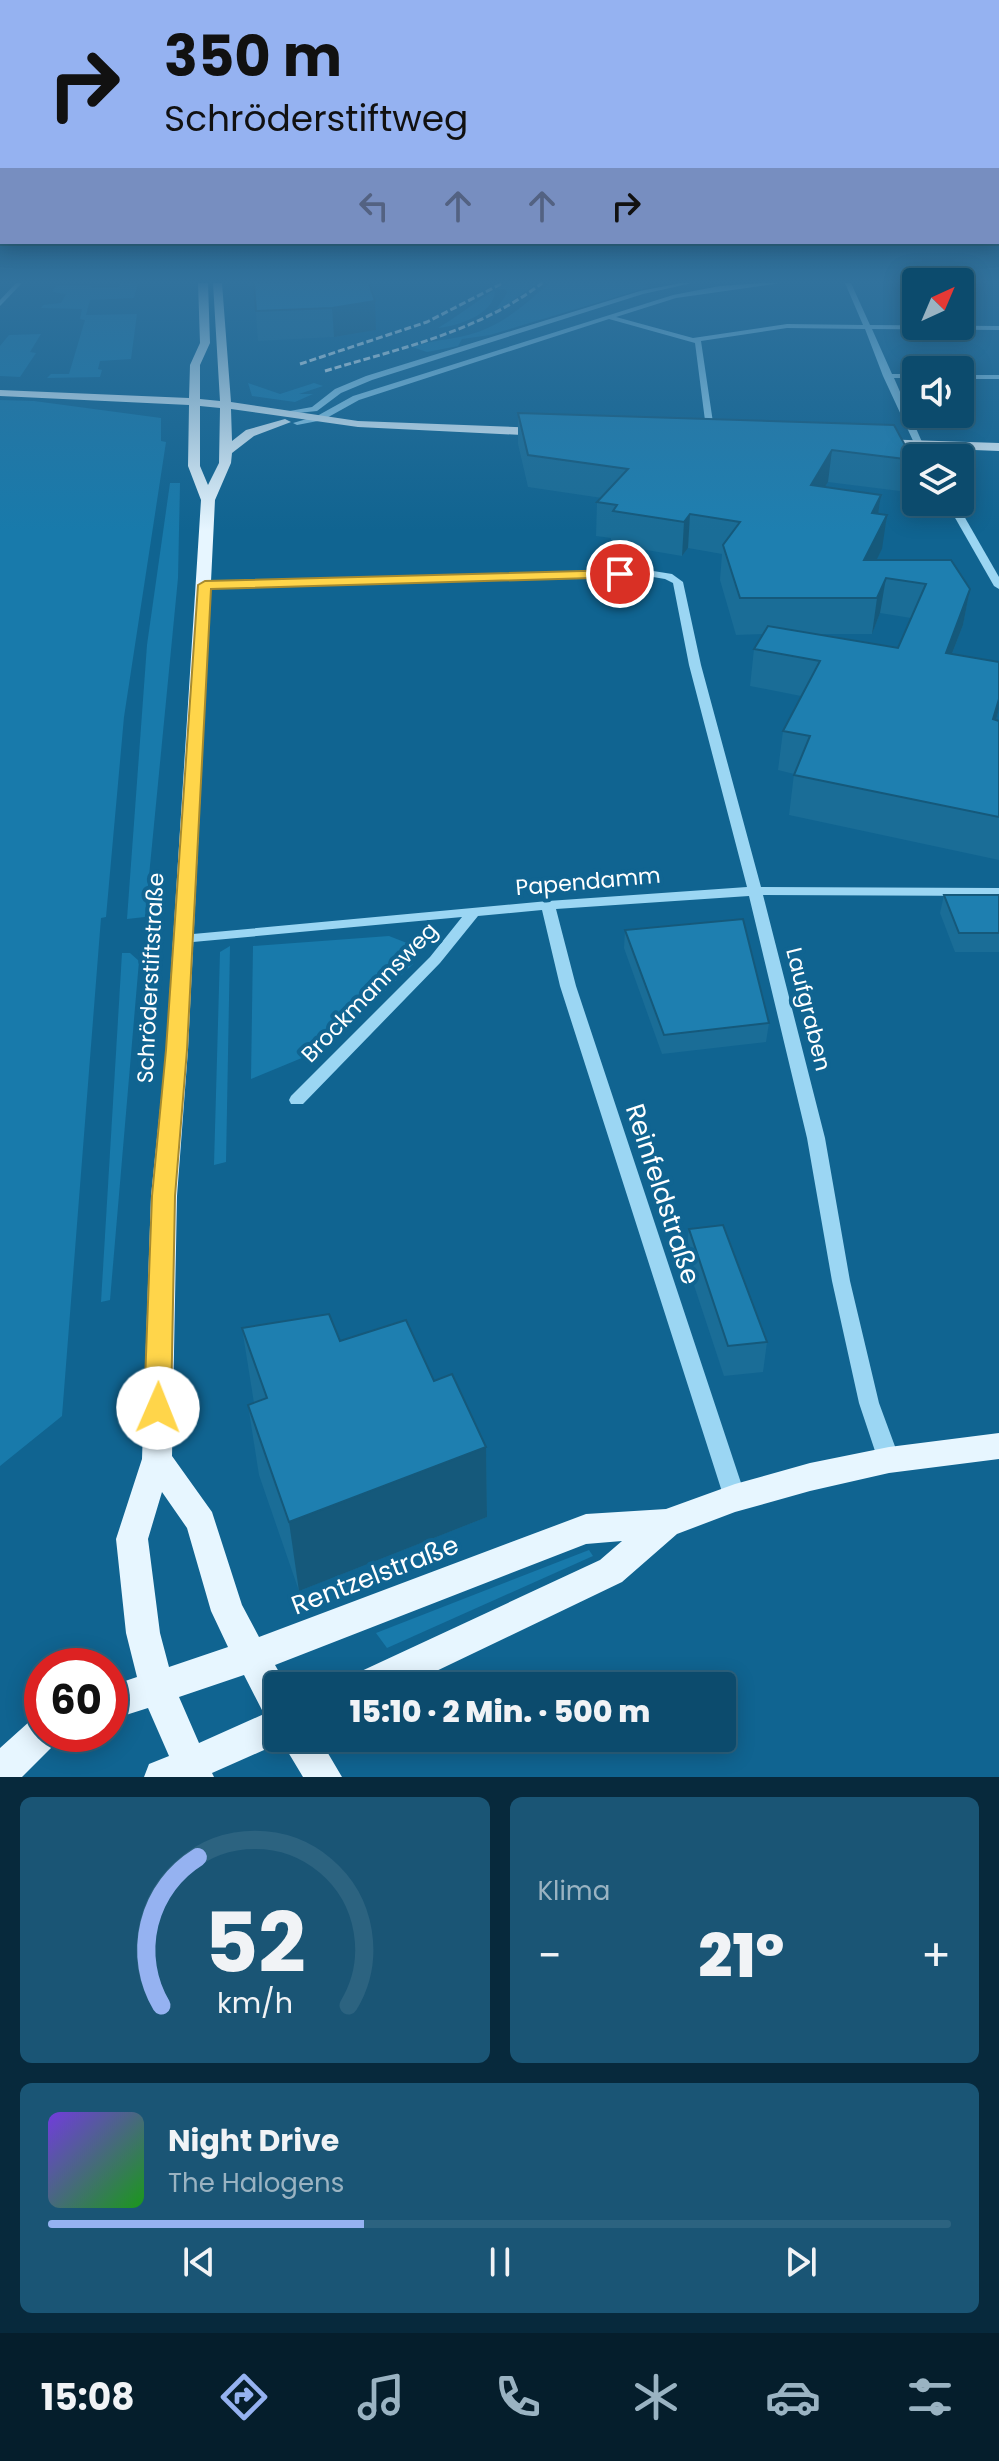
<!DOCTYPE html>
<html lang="de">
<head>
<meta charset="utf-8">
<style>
	body { margin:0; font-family:Poppins,sans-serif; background:#1a5575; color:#f1f3f6; height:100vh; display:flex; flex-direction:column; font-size:30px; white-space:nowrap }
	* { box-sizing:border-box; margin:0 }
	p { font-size:26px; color:#9ab3c2 }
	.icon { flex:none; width:44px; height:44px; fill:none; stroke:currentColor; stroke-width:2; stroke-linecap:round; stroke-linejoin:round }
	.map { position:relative; height:1777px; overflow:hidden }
	.panel { display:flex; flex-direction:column; gap:20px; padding:20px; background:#07293c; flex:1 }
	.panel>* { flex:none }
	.hud { position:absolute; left:0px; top:0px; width:1000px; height:244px; box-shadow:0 4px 20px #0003,0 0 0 2px #2c6380; background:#95b2f1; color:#111; overflow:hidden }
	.needle { width:52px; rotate:44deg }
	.tools { position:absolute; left:902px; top:268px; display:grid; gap:16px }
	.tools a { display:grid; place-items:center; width:72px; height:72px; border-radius:8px; background:#0c4b6d; box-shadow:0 4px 20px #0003,0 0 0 2px #2c6380; font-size:40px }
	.speed { position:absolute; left:24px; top:1648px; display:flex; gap:16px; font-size:40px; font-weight:700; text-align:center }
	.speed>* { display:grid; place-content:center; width:104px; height:104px; border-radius:50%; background:#0c4b6d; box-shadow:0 4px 20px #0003,0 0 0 2px #2c6380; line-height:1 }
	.speed .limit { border:12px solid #d22; background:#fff; color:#111 }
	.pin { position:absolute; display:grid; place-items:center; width:68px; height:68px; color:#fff; margin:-34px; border:4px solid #fff; border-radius:50%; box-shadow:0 2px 8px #0007 }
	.me { position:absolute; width:88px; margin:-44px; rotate:1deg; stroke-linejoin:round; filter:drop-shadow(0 0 6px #0008) }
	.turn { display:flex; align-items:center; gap:28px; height:168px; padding:0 32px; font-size:36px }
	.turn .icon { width:104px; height:104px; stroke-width:2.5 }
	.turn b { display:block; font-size:56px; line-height:68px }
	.lanes { display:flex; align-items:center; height:76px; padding:0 32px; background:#0003; justify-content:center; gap:40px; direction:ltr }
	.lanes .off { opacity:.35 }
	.big { font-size:60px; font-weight:800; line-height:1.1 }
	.panel .card { flex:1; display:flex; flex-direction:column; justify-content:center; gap:12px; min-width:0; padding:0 28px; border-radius:12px; background:#1a5575 }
	.panel .dial { align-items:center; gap:0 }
	.dial svg { height:208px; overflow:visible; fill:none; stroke:#2c6380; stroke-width:7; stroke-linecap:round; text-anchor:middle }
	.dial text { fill:#f1f3f6; stroke:none }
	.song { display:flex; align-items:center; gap:24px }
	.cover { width:96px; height:96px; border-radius:12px; background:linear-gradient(135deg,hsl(260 70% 55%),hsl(120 70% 35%)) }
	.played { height:8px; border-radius:4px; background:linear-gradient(90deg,#95b2f1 35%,#2c6380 35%) }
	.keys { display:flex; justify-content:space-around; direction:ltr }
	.heat { display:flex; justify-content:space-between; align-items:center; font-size:44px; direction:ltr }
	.panel .tiles { flex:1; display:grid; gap:20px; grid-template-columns:1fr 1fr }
	.card:last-child { grid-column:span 2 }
	.trip { position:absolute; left:264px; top:1672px; width:472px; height:80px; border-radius:8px; background:#0c4b6d; box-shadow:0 4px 20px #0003,0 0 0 2px #2c6380; font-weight:800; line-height:80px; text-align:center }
	.dock { display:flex; height:128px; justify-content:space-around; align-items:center; background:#051e2c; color:#9ab3c2 }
	.dock .icon { width:56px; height:56px }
	.dock .current { color:#95b2f1 }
	.dock b { font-size:36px; color:#f1f3f6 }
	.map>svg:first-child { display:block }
	.green { fill:#187aab }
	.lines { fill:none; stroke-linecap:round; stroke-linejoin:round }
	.minor { fill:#9bd6f3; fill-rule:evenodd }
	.major { fill:#e7f6ff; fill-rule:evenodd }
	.rail { stroke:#fff; stroke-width:3; stroke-dasharray:7 3; stroke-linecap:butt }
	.wall { fill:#1a6d97; fill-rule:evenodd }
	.shaded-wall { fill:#15597b }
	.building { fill:#1e7fb0; stroke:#15597b; stroke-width:2 }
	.route { fill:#ffd54a; stroke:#a68a30; stroke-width:2 }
	.labels { text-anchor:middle; stroke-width:8; stroke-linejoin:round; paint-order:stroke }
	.street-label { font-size:22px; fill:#fff; stroke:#106491 }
	.near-street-label { font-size:26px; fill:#fff; stroke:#106491 }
</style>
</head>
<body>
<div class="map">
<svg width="999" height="1777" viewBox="0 0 999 1777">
	<rect width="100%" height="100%" fill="#106491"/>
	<g class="green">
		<polygon points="120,283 138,283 134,298 90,300 86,315 137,314 131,359 100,361 98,369 102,370 100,377 47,378 51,374 69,374 85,320 80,319 82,309 41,308 43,305 61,303 66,294 52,292 56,286 90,285 91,288 119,287"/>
		<path d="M508,283H537L502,308H497L507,293L505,289H495C496,314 458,326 438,328C462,314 483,295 508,283Z"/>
		<path d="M549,283H641L649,287L490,335L462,339L458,346L427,352L412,347C431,340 449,340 468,335C502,326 525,305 549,283Z"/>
		<polygon points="41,334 30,352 36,353 20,377 0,376 0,346 9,335"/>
		<polygon points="248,383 280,394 314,383 323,386 299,394 313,394 295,402 252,396"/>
		<polygon points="0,400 34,401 161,418 161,441 166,442 124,717 106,917 101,918 62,1416 0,1466"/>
		<polygon points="170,483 180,483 178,578 145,917 127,919 147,645"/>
		<polygon points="389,936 412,945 416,955 413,964 326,1048 251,1079 253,946"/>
		<polygon points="230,946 226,1162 214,1165 220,952"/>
		<polygon points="122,953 130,953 139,961 110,1300 101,1302"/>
		<polygon points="589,1550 593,1556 387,1648 376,1633"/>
	</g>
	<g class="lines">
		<g class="minor">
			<polygon points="16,283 22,283 0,306 0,300"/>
			<polygon points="681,283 692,283 643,294 372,380 341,393 317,411 288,414 284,412 312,407 335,389 366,376 640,291"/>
			<polygon points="761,283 781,283 676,298 616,317 693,338 787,324 863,325 845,283 851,283 870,325 999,326 999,330 872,329 892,374 916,374 916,378 894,378 929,458 921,458 883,376 865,329 787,328 701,341 715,436 711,438 707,436 695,343 609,319 359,400 323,420 297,425 293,423 317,416 353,396 673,295 720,286"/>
			<rect x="960" y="375" width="39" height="4"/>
			<polygon points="946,502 956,502 999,577 999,589 994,586"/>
			<polygon points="647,570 672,574 683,582 701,665 761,887 999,888 999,896 763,895 825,1138 850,1281 879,1403 900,1460 896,1467 889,1469 882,1467 878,1460 859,1403 832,1281 807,1138 749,896 556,909 576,986 746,1498 743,1505 735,1508 727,1505 724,1498 560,986 542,910 478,916 440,963 303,1104 291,1104 289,1100 291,1096 430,957 462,917 182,943 175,939 182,935 548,901 747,887 689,665 673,583 665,579 647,576 205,588 200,585 205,582"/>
		</g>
		<g class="major">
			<path d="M198,283H208L210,343L200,365V399L220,401L213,283H222L231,402L358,421L542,428L548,432L542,436L358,427L231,409L232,441L246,430L285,419L291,422L254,436L232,453L231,463L215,500L188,1050L177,1196L172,1456L212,1512L242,1605L259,1637L586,1514L666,1509L735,1484L810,1463L889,1447L999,1433V1459L889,1473L810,1491L735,1512L677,1534L622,1582L405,1686H350L355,1674L600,1560L622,1541L586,1544L275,1665L287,1686H278V1738H319L342,1777H303L282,1742L212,1773L214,1777H144L149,1764L169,1756L148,1708L110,1720V1686L137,1677L126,1633L116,1539L142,1459L151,1196L166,1050L201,500L188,466L189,405L0,396V390L189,398L190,365L200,343ZM200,406L220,408L219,463L208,485L200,466ZM162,1492L187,1528L211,1611L228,1647L169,1667L160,1633L148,1539ZM244,1675L264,1714L199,1743L179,1697Z"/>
			<polygon points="878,439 999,443 999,451 874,446 872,443"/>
			<polygon points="42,1715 42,1734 59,1734 54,1745 22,1777 0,1777 0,1748 30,1721"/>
		</g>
		<g class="rail">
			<polyline points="300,364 427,322 503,283"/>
			<path d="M325,371C401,348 478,332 542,283"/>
		</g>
	</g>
	<g class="wall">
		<polygon points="247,283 369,283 376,330 334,337 258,341 254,286 247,286"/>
		<path d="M518,413L913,460L908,492L828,482L825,487L881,495L878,514L882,549L876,560L970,589L963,625L952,654L999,662V709L996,720L999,721V860L789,815L794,774L778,770L783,731L801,696L750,686L754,649L763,634L736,635L720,580L722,554L688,548L682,556L611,544V538L596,536L597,502L602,498L528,487L518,444ZM880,613L911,618L898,648L819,634H872Z"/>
		<polygon points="944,895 999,895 999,952 955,952 940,913"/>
		<polygon points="625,930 769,1023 766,1042 662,1054 624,948"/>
		<polygon points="689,1229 767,1342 763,1372 724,1376 685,1258"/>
		<polygon points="242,1328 340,1341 434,1381 486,1447 487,1517 299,1591 259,1475 248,1405 254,1403"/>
	</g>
	<g class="shaded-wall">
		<polygon points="375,301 376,330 334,337 332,308"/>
		<polygon points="832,450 828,482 806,518 811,485"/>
		<polygon points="881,495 876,528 872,513"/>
		<polygon points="690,514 688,548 682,556 684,522"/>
		<polygon points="887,515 882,549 859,595 864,560"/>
		<polygon points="886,578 880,613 872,634 877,598"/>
		<polygon points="970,589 963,625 938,690 946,653"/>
		<polygon points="999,699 999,709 985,759 993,719"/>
		<polygon points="486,1447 487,1517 299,1591 289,1522"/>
	</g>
	<g class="building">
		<polygon points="254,283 369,283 375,301 332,308 256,311"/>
		<polygon points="518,413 894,425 913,460 832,450 811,485 881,495 872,513 887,515 864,560 951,560 970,589 946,653 999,662 999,699 993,719 999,721 999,817 794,775 810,736 783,731 820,661 754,649 768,626 898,648 926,584 886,578 877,598 740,598 723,545 740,522 690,514 684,522 613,511 617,505 597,502 628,469 528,455"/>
		<polygon points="944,895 999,895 999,933 959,933"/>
		<polygon points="743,919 769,1023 664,1035 625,930"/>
		<polygon points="723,1225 767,1342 728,1346 689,1229"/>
		<polygon points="329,1314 340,1341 406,1320 434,1381 452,1374 486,1447 289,1522 248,1405 267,1398 242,1328"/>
	</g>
	<linearGradient id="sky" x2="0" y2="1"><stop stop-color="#093750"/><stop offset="0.53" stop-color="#31729d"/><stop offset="1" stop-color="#31729d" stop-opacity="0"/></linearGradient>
	<rect width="999" height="531" fill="url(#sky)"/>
	<polygon class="route" points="620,570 625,571 625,577 211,589 187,1050 175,1196 171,1408 167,1416 158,1419 148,1416 144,1408 152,1196 166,1050 198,585 205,581"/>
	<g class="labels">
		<g class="street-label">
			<text transform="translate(588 881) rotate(-5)" y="8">Papendamm</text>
			<text transform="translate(150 978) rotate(-87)" y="8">Schröderstiftstraße</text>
			<text transform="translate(369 992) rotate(-46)" y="8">Brockmannsweg</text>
			<text transform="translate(809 1009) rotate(76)" y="8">Laufgraben</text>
		</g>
		<g class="near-street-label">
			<text transform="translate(663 1194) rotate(72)" y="9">Reinfeldstraße</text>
			<text transform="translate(375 1575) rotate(-21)" y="9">Rentzelstraße</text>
		</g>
	</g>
</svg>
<div class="tools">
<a><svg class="needle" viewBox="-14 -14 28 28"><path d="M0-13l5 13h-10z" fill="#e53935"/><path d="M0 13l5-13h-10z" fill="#9ab3c2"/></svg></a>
<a><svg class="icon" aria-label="sound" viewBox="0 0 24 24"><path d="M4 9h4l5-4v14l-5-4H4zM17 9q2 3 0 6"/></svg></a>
<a><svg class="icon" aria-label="layers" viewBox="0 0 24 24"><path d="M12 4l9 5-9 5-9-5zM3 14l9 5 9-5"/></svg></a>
</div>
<div class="speed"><div class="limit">60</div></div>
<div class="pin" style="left:620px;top:574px;background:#d93025"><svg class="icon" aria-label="arrive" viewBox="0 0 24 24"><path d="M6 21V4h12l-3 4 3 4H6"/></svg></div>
<svg class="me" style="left:158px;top:1408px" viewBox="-20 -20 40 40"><circle r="19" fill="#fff"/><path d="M0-13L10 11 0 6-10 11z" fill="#ffd54a"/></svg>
<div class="trip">15:10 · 2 Min. · 500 m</div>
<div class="hud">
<div class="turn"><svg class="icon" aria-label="right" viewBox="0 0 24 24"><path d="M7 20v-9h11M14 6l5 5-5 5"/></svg><div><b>350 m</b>Schröderstiftweg</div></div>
<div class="lanes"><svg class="icon off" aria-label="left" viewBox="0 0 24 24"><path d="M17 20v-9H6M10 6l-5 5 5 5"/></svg><svg class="icon off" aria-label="ahead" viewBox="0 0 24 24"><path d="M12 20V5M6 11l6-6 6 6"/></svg><svg class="icon off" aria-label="ahead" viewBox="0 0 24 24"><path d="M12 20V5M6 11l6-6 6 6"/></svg><svg class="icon" aria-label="right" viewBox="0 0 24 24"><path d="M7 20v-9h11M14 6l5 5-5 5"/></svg></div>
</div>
</div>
<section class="panel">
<div class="tiles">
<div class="card dial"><svg viewBox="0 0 100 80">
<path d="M14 69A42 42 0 1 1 86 69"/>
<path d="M14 69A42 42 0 0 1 28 12" stroke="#95b2f1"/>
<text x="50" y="56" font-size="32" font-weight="700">52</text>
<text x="50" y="72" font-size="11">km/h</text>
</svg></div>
<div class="card"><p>Klima</p>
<div class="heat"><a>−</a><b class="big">21°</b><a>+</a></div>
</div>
<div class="card">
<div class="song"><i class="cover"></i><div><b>Night Drive</b><p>The Halogens</p></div></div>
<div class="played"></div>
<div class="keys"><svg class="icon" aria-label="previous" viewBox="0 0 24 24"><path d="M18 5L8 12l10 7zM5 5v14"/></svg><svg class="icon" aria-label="pause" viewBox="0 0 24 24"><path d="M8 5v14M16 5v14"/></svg><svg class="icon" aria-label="next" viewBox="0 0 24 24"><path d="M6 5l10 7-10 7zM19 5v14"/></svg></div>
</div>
</div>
</section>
<nav class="dock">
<b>15:08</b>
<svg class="icon current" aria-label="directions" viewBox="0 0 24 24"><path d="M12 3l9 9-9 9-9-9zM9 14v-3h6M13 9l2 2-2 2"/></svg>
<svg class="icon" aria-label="music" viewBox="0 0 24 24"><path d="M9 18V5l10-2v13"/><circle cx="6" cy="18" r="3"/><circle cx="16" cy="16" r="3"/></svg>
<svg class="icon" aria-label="phone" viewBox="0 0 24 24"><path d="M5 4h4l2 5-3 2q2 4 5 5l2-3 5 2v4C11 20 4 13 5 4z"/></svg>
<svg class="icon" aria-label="climate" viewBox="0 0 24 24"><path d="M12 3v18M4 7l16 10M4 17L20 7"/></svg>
<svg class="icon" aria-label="car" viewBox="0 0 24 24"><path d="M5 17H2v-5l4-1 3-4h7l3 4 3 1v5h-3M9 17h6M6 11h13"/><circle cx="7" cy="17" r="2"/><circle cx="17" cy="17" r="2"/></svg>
<svg class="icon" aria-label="filters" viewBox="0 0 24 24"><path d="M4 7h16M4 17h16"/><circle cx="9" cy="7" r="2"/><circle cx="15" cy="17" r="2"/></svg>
</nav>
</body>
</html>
